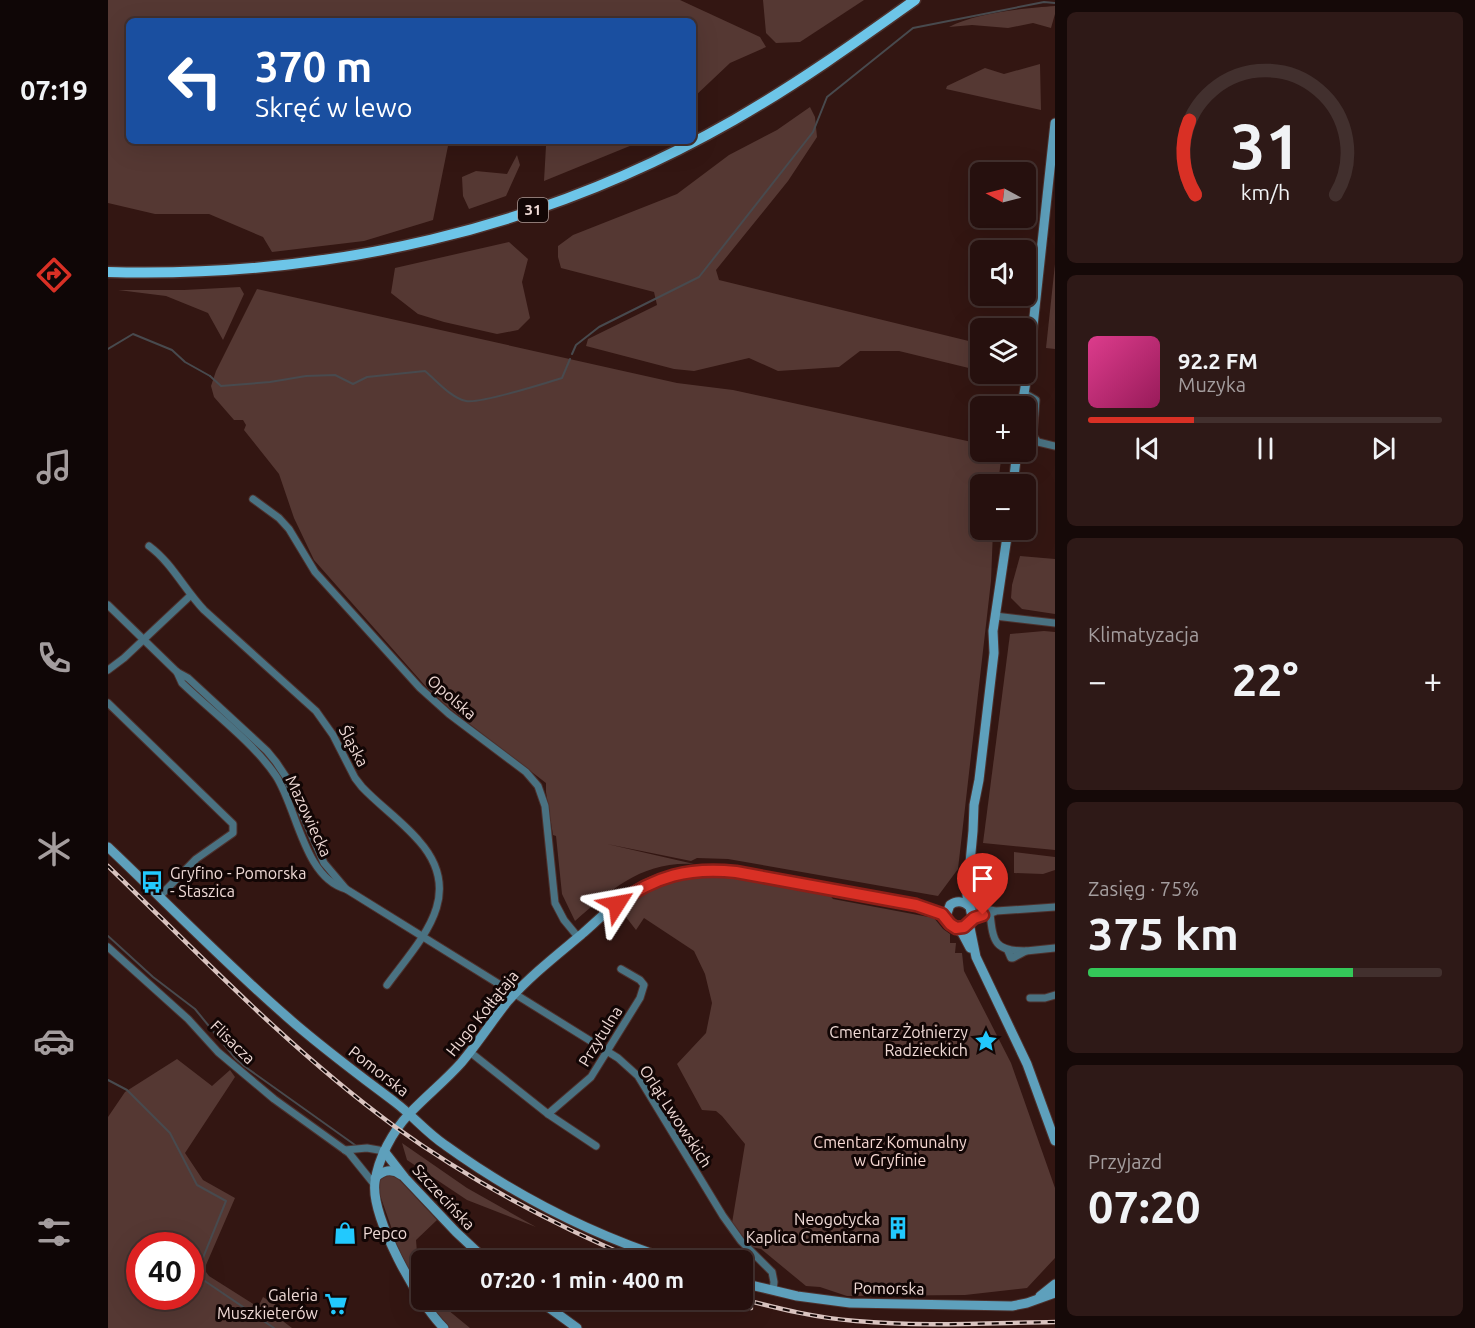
<!DOCTYPE html>
<html lang="pl">
<head>
<meta charset="utf-8">
<style>
	body { margin:0; font-family:Ubuntu,sans-serif; background:#2e1917; color:#f1f3f6; height:100vh; display:flex; flex-direction:column; font-size:22px; white-space:nowrap }
	* { box-sizing:border-box; margin:0 }
	p { font-size:20px; color:#a49d9e }
	.icon { flex:none; width:33px; height:33px; fill:none; stroke:currentColor; stroke-width:2; stroke-linecap:round; stroke-linejoin:round }
	.map { position:relative; flex:1; overflow:hidden }
	.side { display:flex; flex-direction:column; gap:12px; padding:12px; background:#150908; width:420px }
	.side>* { flex:none }
	.hud { position:absolute; left:18px; top:18px; width:570px; height:126px; border-radius:9px; box-shadow:0 6px 24px #0002,0 0 0 2px #42302e; background:#1a4fa0; color:#fff; overflow:hidden }
	.needle { width:39px; rotate:277deg }
	.controls { position:absolute; left:862px; top:162px; display:grid; gap:12px }
	.controls a { display:grid; place-items:center; width:66px; height:66px; border-radius:9px; background:#26100e; box-shadow:0 6px 24px #0002,0 0 0 2px #42302e; font-size:30px }
	.speed { position:absolute; left:18px; top:1232px; display:flex; gap:12px; font-size:30px; font-weight:700; text-align:center }
	.speed>* { display:grid; place-content:center; width:78px; height:78px; border-radius:50%; background:#26100e; box-shadow:0 6px 24px #0002,0 0 0 2px #42302e; line-height:1 }
	.speed .limit { border:9px solid #d22; background:#fff; color:#111 }
	.pin { position:absolute; display:grid; place-items:center; width:51px; height:51px; color:#fff; margin:-62px -26px; border-radius:50% 50% 50% 0; rotate:-45deg; box-shadow:0 0 6px #0007 }
	.pin .icon { rotate:45deg }
	.me { position:absolute; width:66px; margin:-33px; rotate:56deg; stroke-linejoin:round; filter:drop-shadow(0 0 4px #0008) }
	.turn { display:flex; align-items:center; gap:21px; height:126px; padding:0 30px; font-size:27px }
	.turn .icon { width:78px; height:78px; stroke-width:2.5 }
	.turn b { display:block; font-size:42px; line-height:51px }
	.big { font-size:45px; font-weight:700; line-height:1.1 }
	.side .card { flex:1; display:flex; flex-direction:column; justify-content:center; gap:9px; min-width:0; padding:0 21px; border-radius:9px; background:#2e1917 }
	.side .dial { align-items:center; gap:0 }
	.dial svg { height:156px; overflow:visible; fill:none; stroke:#42302e; stroke-width:7; stroke-linecap:round; text-anchor:middle }
	.dial text { fill:#f1f3f6; stroke:none }
	.song { display:flex; align-items:center; gap:18px }
	.cover { width:72px; height:72px; border-radius:9px; background:linear-gradient(135deg,hsl(330 70% 55%),hsl(330 70% 35%)) }
	.played { height:6px; border-radius:3px; background:linear-gradient(90deg,#d93025 30%,#42302e 30%) }
	.keys { display:flex; justify-content:space-around; direction:ltr }
	.heat { display:flex; justify-content:space-between; align-items:center; font-size:33px; direction:ltr }
	.charge { height:9px; border-radius:4px; background:linear-gradient(90deg,#34c759 75%,#42302e 0) }
	.trip { position:absolute; left:303px; top:1250px; width:342px; height:60px; border-radius:9px; background:#26100e; box-shadow:0 6px 24px #0002,0 0 0 2px #42302e; font-weight:700; line-height:60px; text-align:center }
	main { display:flex; flex:1; min-height:0 }
	.tabs { display:flex; flex-direction:column; width:108px; justify-content:space-around; align-items:center; background:#0f0606; color:#a49d9e }
	.tabs .icon { width:42px; height:42px }
	.tabs .active { color:#d93025 }
	.tabs b { font-size:27px; color:#f1f3f6 }
	.map>svg:first-child { display:block }
	.green { fill:#553833; fill-rule:evenodd }
	.lines { fill:none; stroke-linecap:round; stroke-linejoin:round }
	.stream { stroke:#484a4e; stroke-width:2 }
	.street-casing { stroke:#4d312d; stroke-width:9 }
	.secondary-casing { stroke:#4d312d; stroke-width:11 }
	.primary-casing { stroke:#4d312d; stroke-width:13 }
	.street { stroke:#4a7282; stroke-width:7 }
	.secondary { stroke:#5ea0bc; stroke-width:9 }
	.primary { stroke:#6dc5e8; stroke-width:10 }
	.rail-casing { stroke:#d9c3bf; stroke-width:4.5 }
	.rail { stroke:#120605; stroke-width:2; stroke-dasharray:7; stroke-linecap:butt }
	.route-casing { stroke:#8d1f18; stroke-width:15 }
	.route { stroke:#d93025; stroke-width:10 }
	.labels { text-anchor:middle; stroke-width:6; stroke-linejoin:round; paint-order:stroke }
	.shield { fill:#120605; stroke:#ad9a97; stroke-width:1.5 }
	.shield-label { font-size:15px; font-weight:bold; fill:#efdad6 }
	.street-label { font-size:16px; fill:#efdad6; stroke:#120605 }
	.poi-label { font-size:16px; fill:#efdad6; stroke:#120605; text-anchor:end }
	.park-label { font-size:16px; fill:#f7d9d4; stroke:#120605 }
</style>
</head>
<body>
<main>
<nav class="tabs">
<b>07:19</b>
<svg class="icon active" aria-label="directions" viewBox="0 0 24 24"><path d="M12 3l9 9-9 9-9-9zM9 14v-3h6M13 9l2 2-2 2"/></svg>
<svg class="icon" aria-label="music" viewBox="0 0 24 24"><path d="M9 18V5l10-2v13"/><circle cx="6" cy="18" r="3"/><circle cx="16" cy="16" r="3"/></svg>
<svg class="icon" aria-label="phone" viewBox="0 0 24 24"><path d="M5 4h4l2 5-3 2q2 4 5 5l2-3 5 2v4C11 20 4 13 5 4z"/></svg>
<svg class="icon" aria-label="climate" viewBox="0 0 24 24"><path d="M12 3v18M4 7l16 10M4 17L20 7"/></svg>
<svg class="icon" aria-label="car" viewBox="0 0 24 24"><path d="M5 17H2v-5l4-1 3-4h7l3 4 3 1v5h-3M9 17h6M6 11h13"/><circle cx="7" cy="17" r="2"/><circle cx="17" cy="17" r="2"/></svg>
<svg class="icon" aria-label="filters" viewBox="0 0 24 24"><path d="M4 7h16M4 17h16"/><circle cx="9" cy="7" r="2"/><circle cx="15" cy="17" r="2"/></svg>
</nav>
<div class="map">
<svg width="947" height="1328" viewBox="0 0 947 1328">
	<rect width="100%" height="100%" fill="#331612"/>
	<g class="green">
		<polygon points="0,0 572,0 652,37 658,47 622,63 585,98 585,21 21,21 21,141 341,141 325,220 256,241 164,252 155,237 101,214 47,214 0,203"/>
		<polygon points="655,0 756,0 692,42 668,43 658,33"/>
		<path d="M947,6V14L943,28L925,23L900,28L864,25L841,27C867,13 918,8 947,6Z"/>
		<polygon points="932,64 933,110 838,89 839,86 877,68 896,74"/>
		<polygon points="702,107 707,117 709,137 680,181 608,270 611,280 873,344 873,371 791,351 752,351 731,367 670,371 641,358 586,371 566,369 478,346 480,339 549,305 546,292 453,268 450,257 450,246 465,235 569,194 621,155 669,130"/>
		<polygon points="436,141 534,141 436,181 438,146"/>
		<polygon points="409,155 412,165 398,196 361,209 355,196 354,177 368,171 399,174"/>
		<polygon points="401,242 420,259 414,282 422,318 410,330 389,334 336,322 310,314 283,293 287,268"/>
		<polygon points="947,264 947,349 938,348"/>
		<polygon points="132,287 136,294 115,340 100,313 58,296 10,290 76,290"/>
		<path d="M149,289L569,383L625,390L873,444V452H894L890,484H873V530H885L883,581L850,869L830,896L620,859L589,858L583,861L499,844L586,864C534,861 504,889 467,921L454,894L448,836L445,835L438,792V783L341,708L320,689L206,560L186,518L171,474L136,430L138,425L135,420H126L106,397L103,386L108,371Z"/>
		<polygon points="912,556 947,559 947,614 914,609 903,598 904,585"/>
		<polygon points="936,631 947,632 947,850 875,843 902,634"/>
		<polygon points="906,852 947,857 947,870 935,874 906,873"/>
		<path d="M608,874L719,892L725,899L826,918L835,929L842,934V943H848L847,953H854L856,971L903,1063L947,1188V1258L919,1288L857,1295L739,1296L712,1287L698,1286L653,1249L644,1247L624,1223L637,1144L614,1116L608,1111L594,1110L569,1064L598,1033L604,1003L597,974L586,951L536,918L528,930L511,908C543,884 568,876 608,874Z"/>
		<path d="M69,1059L104,1086L122,1070L127,1077L77,1153L95,1180L127,1198L98,1265V1272L101,1276L150,1307L155,1297L179,1312L176,1322L184,1328H0V1117L17,1092ZM32,1245H82V1296H32Z"/>
		<polygon points="294,1143 359,1188 428,1227 359,1200 299,1160"/>
		<polygon points="285,1173 329,1220 308,1240 311,1277 313,1279 313,1296 284,1236 286,1235 273,1198 271,1198 270,1188 272,1178"/>
		<polygon points="315,1299 331,1299 340,1310 362,1328 340,1328"/>
	</g>
	<g class="lines">
		<g class="stream">
			<polyline points="0,349 25,334 64,350 77,362 102,376"/>
			<polyline points="464,354 468,345 491,327 591,277 705,132 719,97 805,28 936,2 947,3"/>
			<path d="M102,376L113,386L162,382L198,376L227,375L245,384L259,377L317,371C329,381 343,398 358,401C370,404 438,383 454,378L462,359"/>
			<polyline points="0,936 45,977 87,1009 127,1058 136,1066 247,1145"/>
			<polyline points="0,1080 19,1090 62,1133 89,1185 118,1201 88,1275 166,1328"/>
		</g>
		<g class="street-casing">
			<g id="street">
				<polyline points="916,393 928,400 925,436 930,442 947,446"/>
				<polyline points="145,499 171,518 181,529 207,572 312,688 341,714 418,772 430,786 437,806 447,903 456,920 470,937"/>
				<path d="M41,546C64,563 76,589 96,610L208,711L225,735L247,778L254,787C272,806 294,821 311,841C359,895 312,940 279,985"/>
				<polyline points="0,605 69,672 80,678 159,751 168,762 178,777 216,863 238,889"/>
				<polyline points="887,616 947,623"/>
				<polyline points="0,670 16,658 82,596"/>
				<path d="M69,672L74,683C103,711 146,743 168,776C189,808 196,878 238,889L510,1058L530,1076L615,1216L633,1241L664,1272L666,1282L665,1290"/>
				<polyline points="0,703 125,824 125,833 88,859 52,896"/>
				<polyline points="862,907 888,911 947,907"/>
				<path d="M882,913C885,943 887,951 918,951"/>
				<polyline points="863,921 886,912"/>
				<polyline points="0,947 80,1019 110,1052 166,1099 241,1153 266,1184"/>
				<polyline points="900,951 903,958 905,958 918,951 947,948"/>
				<polyline points="922,998 937,998 947,995"/>
				<polyline points="362,1052 440,1114 488,1146"/>
				<polyline points="440,1114 483,1077 532,998 536,985 532,980 513,969"/>
				<polyline points="237,1150 259,1148 276,1151"/>
			</g>
		</g>
		<g class="secondary-casing">
			<g id="secondary">
				<polyline points="914,406 921,363 947,123"/>
				<polyline points="905,484 909,452"/>
				<path d="M0,847C59,903 116,962 178,1016C213,1047 251,1075 288,1103C305,1116 319,1133 337,1145C405,1194 482,1234 563,1260"/>
				<polyline points="860,905 859,895 865,831 866,805 871,780 886,653 885,631 900,530"/>
				<polyline points="861,923 868,957 919,1064 947,1141"/>
				<path d="M848,928L859,925L864,917L862,907C856,901 849,900 842,905L838,916L842,924L854,933L862,948"/>
				<polyline points="276,1151 297,1178 348,1232 378,1260"/>
				<path d="M267,1178C275,1170 284,1168 293,1175"/>
				<polyline points="634,1283 689,1296 742,1303 904,1306 919,1303 947,1293"/>
				<polyline points="932,1296 947,1284"/>
				<polyline points="429,1299 469,1328"/>
				<path d="M336,1328C311,1304 262,1217 267,1182C270,1158 285,1131 301,1114C318,1096 337,1081 353,1063C370,1043 384,1021 400,1001C422,976 449,955 474,934C491,919 508,902 527,890C558,872 593,868 628,872L800,903L831,913L838,918"/>
			</g>
		</g>
		<g class="primary-casing">
			<path id="primary" d="M0,272C220,278 434,230 626,120C689,84 748,42 807,0"/>
		</g>
		<use href="#street" class="street"/>
		<use href="#secondary" class="secondary"/>
		<use href="#primary" class="primary"/>
		<g class="rail-casing">
			<g id="rail">
				<path d="M0,866C92,955 182,1050 286,1126C361,1180 444,1224 529,1260"/>
				<polyline points="613,1299 643,1308"/>
				<path d="M634,1299C672,1309 709,1318 748,1321C814,1327 881,1323 947,1322"/>
			</g>
		</g>
		<use href="#rail" class="rail"/>
	</g>
	<g class="lines">
		<g class="route-casing">
			<path id="route" d="M509,904C547,876 581,867 628,872L808,905L834,914L842,924L848,928L856,927L866,918L875,915"/>
		</g>
		<use href="#route" class="route"/>
	</g>
	<defs>
		<g id="bus-bare" transform="scale(1.8)"><path d="M-5-6H5V4H4V6H2V4H-2V6H-4V4H-5ZM-3.5-4V0h7V-4ZM-3.5 1.2v1.5H-2V1.2ZM2 1.2v1.5H3.5V1.2Z" fill="#22c9fe" stroke="#120605" stroke-width="2.5" paint-order="stroke"/></g>
		<g id="sight-bare" transform="scale(1.8)"><path d="M0-6L1.8-2.2L6-1.7L2.9 1.2L3.7 5.4L0 3.3L-3.7 5.4L-2.9 1.2L-6-1.7L-1.8-2.2Z" fill="#22c9fe" stroke="#120605" stroke-width="2.5" paint-order="stroke"/></g>
		<g id="building-bare" transform="scale(1.8)"><path d="M-4-6H4V6H1V3H-1V6H-4ZM-2.5-4.3h1.7v1.8h-1.7ZM.8-4.3h1.7v1.8H.8ZM-2.5-1h1.7V.8h-1.7ZM.8-1h1.7V.8H.8Z" fill="#22c9fe" stroke="#120605" stroke-width="2.5" paint-order="stroke"/></g>
		<g id="shop-bare" transform="scale(1.8)"><path d="M-5-2.5h2.3a2.7 3.5 0 0 1 5.4 0H5L5.5 6h-11ZM-1.5-2.5h3a1.5 2.3 0 0 0-3 0Z" fill="#22c9fe" stroke="#120605" stroke-width="2.5" paint-order="stroke"/></g>
		<g id="supermarket-bare" transform="scale(1.8)"><path d="M-6-5.5h2.5l.6 2H6L4.5 2H-2.5L-4.4-4H-6ZM-1.5 3.2a1.3 1.3 0 1 0 .1 0ZM3 3.2a1.3 1.3 0 1 0 .1 0Z" fill="#22c9fe" stroke="#120605" stroke-width="2.5" paint-order="stroke"/></g>
	</defs>
	<g fill-rule="evenodd">
		<use href="#bus-bare" x="44" y="882"/>
		<use href="#sight-bare" x="878" y="1041"/>
		<use href="#building-bare" x="790" y="1228"/>
		<use href="#shop-bare" x="237" y="1233"/>
		<use href="#supermarket-bare" x="228" y="1304"/>
	</g>
	<g class="labels">
		<rect class="shield" x="410" y="198" width="30" height="24" rx="4.5"/>
		<g class="shield-label">
			<text x="425" y="215">31</text>
		</g>
		<g class="street-label">
			<text transform="translate(344 697) rotate(41)" y="6">Opolska</text>
			<text transform="translate(246 746) rotate(62)" y="6">Śląska</text>
			<text transform="translate(201 816) rotate(65)" y="6">Mazowiecka</text>
			<text transform="translate(374 1013) rotate(-51)" y="6">Hugo Kołłątaja</text>
			<text transform="translate(492 1036) rotate(-58)" y="6">Przytulna</text>
			<text transform="translate(125 1042) rotate(44)" y="6">Flisacza</text>
			<text transform="translate(271 1071) rotate(38)" y="6">Pomorska</text>
			<text transform="translate(568 1116) rotate(57)" y="6">Orląt Lwowskich</text>
			<text transform="translate(336 1197) rotate(47)" y="6">Szczecińska</text>
			<text transform="translate(781 1288) rotate(1)" y="6">Pomorska</text>
		</g>
		<g class="poi-label">
			<text x="62" y="879" text-anchor="start">Gryfino - Pomorska<tspan x="62" dy="18">- Staszica</tspan></text>
			<text x="860" y="1038">Cmentarz Żołnierzy<tspan x="860" dy="18">Radzieckich</tspan></text>
			<text x="772" y="1225">Neogotycka<tspan x="772" dy="18">Kaplica Cmentarna</tspan></text>
			<text x="255" y="1239" text-anchor="start">Pepco</text>
			<text x="210" y="1301">Galeria<tspan x="210" dy="18">Muszkieterów</tspan></text>
		</g>
		<g class="park-label">
			<text x="782" y="1148">Cmentarz Komunalny<tspan x="782" dy="18">w Gryfinie</tspan></text>
		</g>
	</g>
</svg>
<div class="controls">
<a><svg class="needle" viewBox="-14 -14 28 28"><path d="M0-13l5 13h-10z" fill="#e53935"/><path d="M0 13l5-13h-10z" fill="#a49d9e"/></svg></a>
<a><svg class="icon" aria-label="sound" viewBox="0 0 24 24"><path d="M4 9h4l5-4v14l-5-4H4zM17 9q2 3 0 6"/></svg></a>
<a><svg class="icon" aria-label="layers" viewBox="0 0 24 24"><path d="M12 4l9 5-9 5-9-5zM3 14l9 5 9-5"/></svg></a>
<a>+</a>
<a>−</a>
</div>
<div class="speed"><div class="limit">40</div></div>
<div class="pin" style="left:875px;top:915px;background:#d93025"><svg class="icon" aria-label="arrive" viewBox="0 0 24 24"><path d="M6 21V4h12l-3 4 3 4H6"/></svg></div>
<svg class="me" style="left:509px;top:904px" viewBox="-20 -20 40 40"><path d="M0-17L14 15 0 8-14 15z" fill="#d93025" stroke="#fff" stroke-width="4"/></svg>
<div class="trip">07:20 · 1 min · 400 m</div>
<div class="hud">
<div class="turn"><svg class="icon" aria-label="left" viewBox="0 0 24 24"><path d="M17 20v-9H6M10 6l-5 5 5 5"/></svg><div><b>370 m</b>Skręć w lewo</div></div>
</div>
</div>
<section class="side">
<div class="card dial"><svg viewBox="0 0 100 80">
<path d="M14 69A42 42 0 1 1 86 69"/>
<path d="M14 69A42 42 0 0 1 11 31" stroke="#d93025"/>
<text x="50" y="56" font-size="32" font-weight="700">31</text>
<text x="50" y="72" font-size="11">km/h</text>
</svg></div>
<div class="card">
<div class="song"><i class="cover"></i><div><b>92.2 FM</b><p>Muzyka</p></div></div>
<div class="played"></div>
<div class="keys"><svg class="icon" aria-label="previous" viewBox="0 0 24 24"><path d="M18 5L8 12l10 7zM5 5v14"/></svg><svg class="icon" aria-label="pause" viewBox="0 0 24 24"><path d="M8 5v14M16 5v14"/></svg><svg class="icon" aria-label="next" viewBox="0 0 24 24"><path d="M6 5l10 7-10 7zM19 5v14"/></svg></div>
</div>
<div class="card"><p>Klimatyzacja</p>
<div class="heat"><a>−</a><b class="big">22°</b><a>+</a></div>
</div>
<div class="card"><p>Zasięg · 75%</p><b class="big">375 km</b><div class="charge"></div></div>
<div class="card"><p>Przyjazd</p><b class="big">07:20</b></div>
</section>
</main>
</body>
</html>
